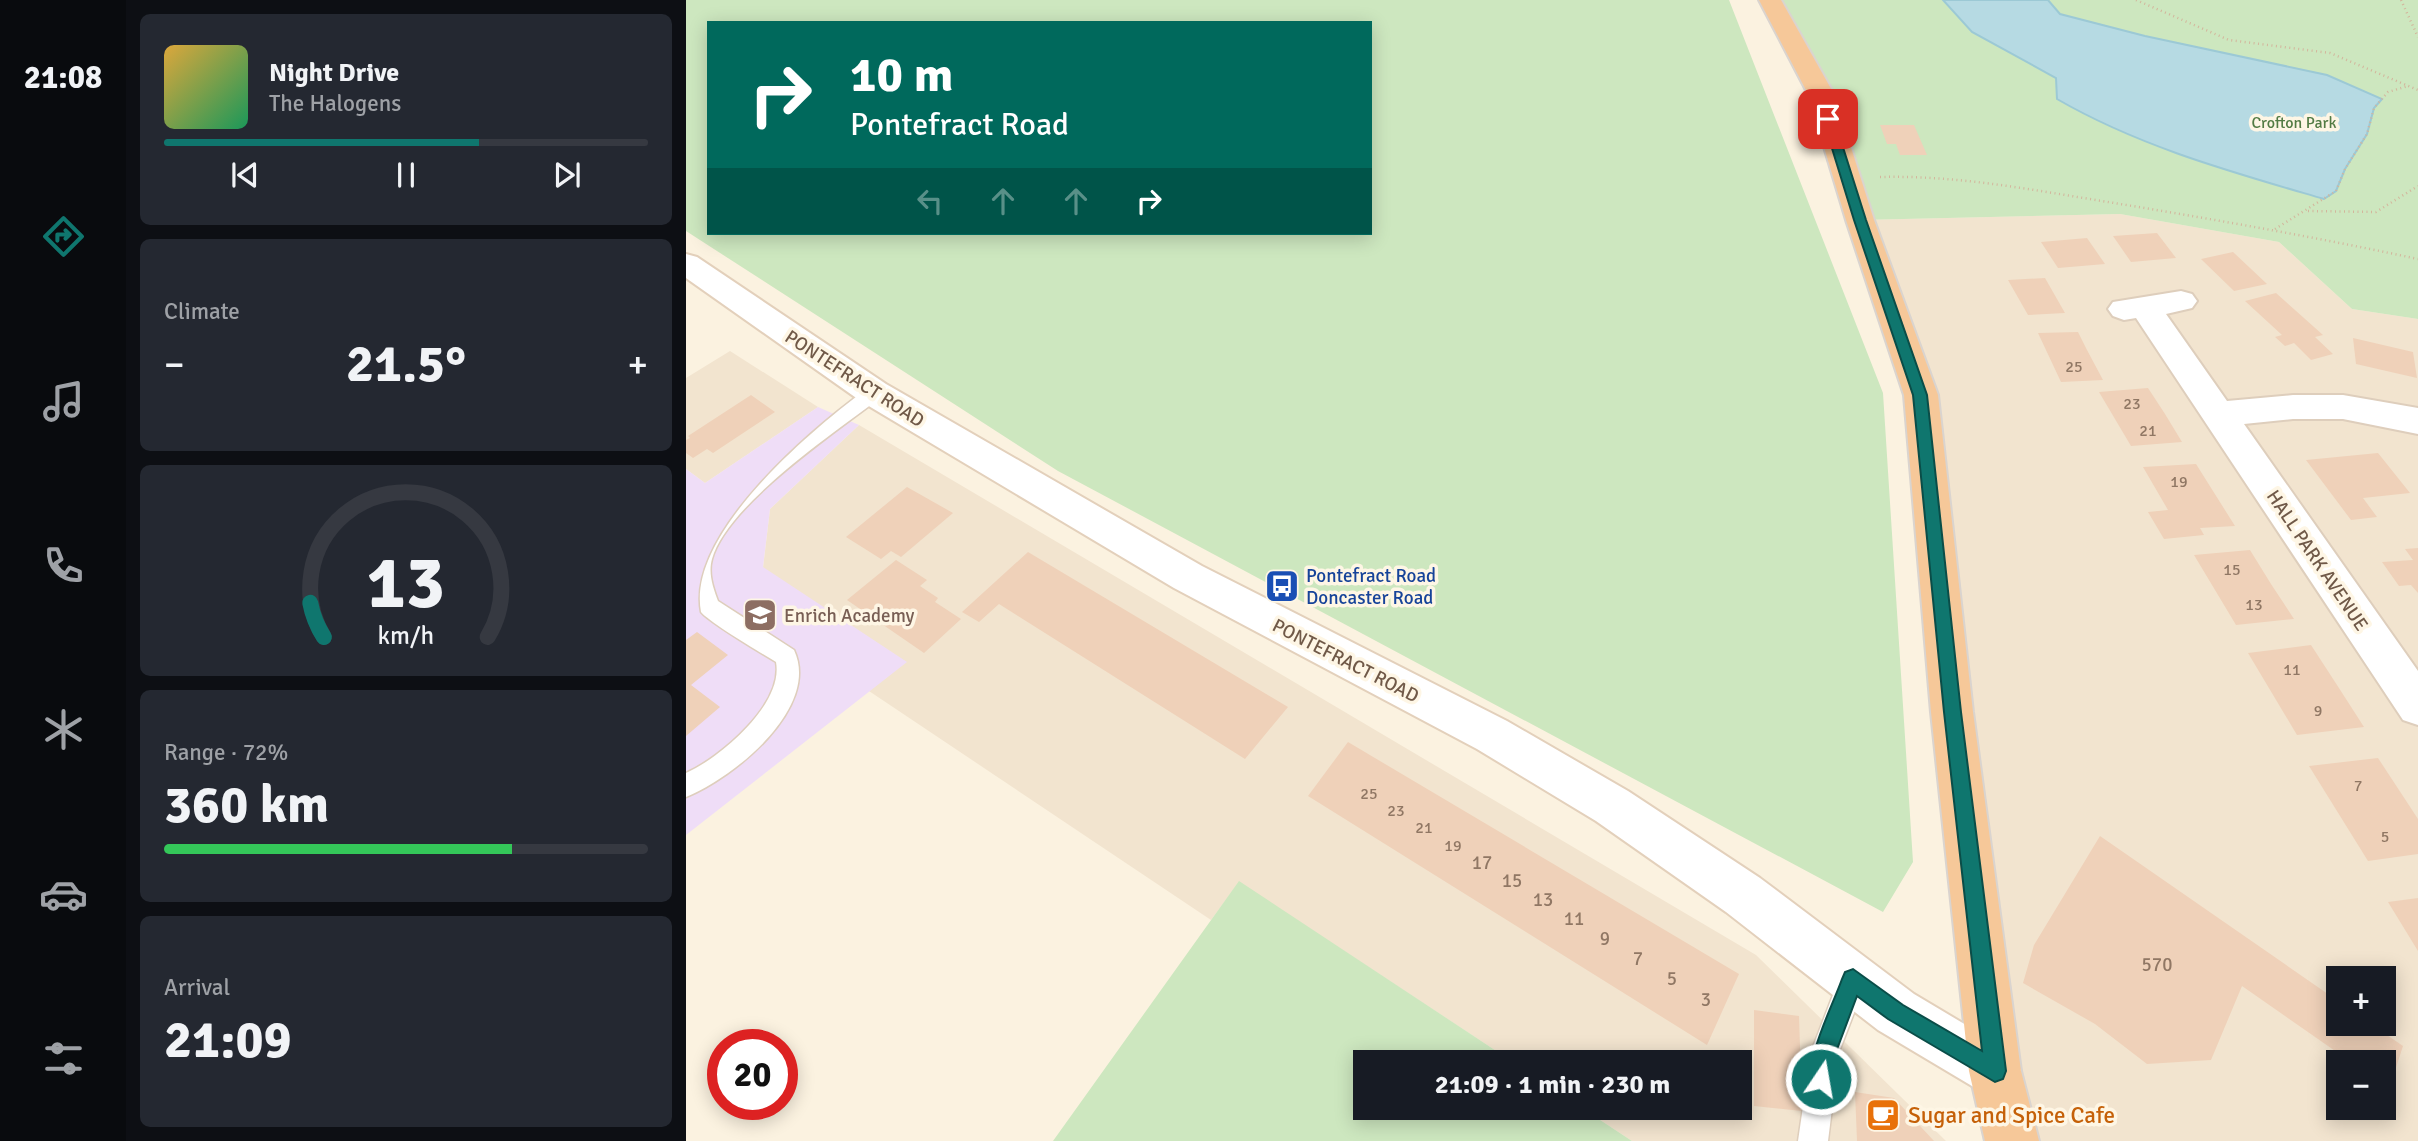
<!DOCTYPE html>
<html lang="en">
<head>
<meta charset="utf-8">
<style>
	body { margin:0; font-family:Signika,sans-serif; background:#242831; color:#f1f3f6; height:100vh; display:flex; flex-direction:column; font-size:26px; white-space:nowrap }
	* { box-sizing:border-box; margin:0 }
	p { font-size:23px; color:#9ea1a6 }
	.icon { flex:none; width:38px; height:38px; fill:none; stroke:currentColor; stroke-width:2; stroke-linecap:round; stroke-linejoin:round }
	.map { position:relative; flex:1; overflow:hidden }
	.side { display:flex; flex-direction:column; gap:14px; padding:14px; background:#0d0f14; width:560px }
	.side>* { flex:none }
	.top-card { position:absolute; left:21px; top:21px; width:665px; height:214px; border-radius:0px; box-shadow:0 4px 18px #0003; background:#00695c; color:#fff; overflow:hidden }
	.controls { position:absolute; left:1640px; top:966px; display:grid; gap:14px }
	.controls a { display:grid; place-items:center; width:70px; height:70px; border-radius:0px; background:#171b24; box-shadow:0 4px 18px #0003; font-size:35px }
	.speed { position:absolute; left:21px; top:1029px; display:flex; gap:14px; font-size:35px; font-weight:700; text-align:center }
	.speed>* { display:grid; place-content:center; width:91px; height:91px; border-radius:50%; background:#171b24; box-shadow:0 4px 18px #0003; line-height:1 }
	.speed .limit { border:10px solid #d22; background:#fff; color:#111 }
	.pin { position:absolute; display:grid; place-items:center; width:60px; height:60px; color:#fff; margin:-30px; border-radius:14px; box-shadow:0 4px 10px #0006 }
	.me { position:absolute; width:77px; margin:-38px; rotate:12deg; stroke-linejoin:round; filter:drop-shadow(0 0 5px #0008) }
	.turn { display:flex; align-items:center; gap:24px; height:147px; padding:0 28px; font-size:32px }
	.turn .icon { width:91px; height:91px; stroke-width:2.5 }
	.turn b { display:block; font-size:49px; line-height:60px }
	.lanes { display:flex; align-items:center; height:66px; padding:0 28px; background:#0003; justify-content:center; gap:35px; direction:ltr }
	.lanes .off { opacity:.35 }
	.big { font-size:52px; font-weight:700; line-height:1.1 }
	.side .widget { flex:1; display:flex; flex-direction:column; justify-content:center; gap:10px; min-width:0; padding:0 24px; border-radius:10px; background:#242831 }
	.side .dial { align-items:center; gap:0 }
	.dial svg { height:182px; overflow:visible; fill:none; stroke:#363941; stroke-width:7; stroke-linecap:round; text-anchor:middle }
	.dial text { fill:#f1f3f6; stroke:none }
	.song { display:flex; align-items:center; gap:21px }
	.cover { width:84px; height:84px; border-radius:10px; background:linear-gradient(135deg,hsl(40 70% 55%),hsl(150 70% 35%)) }
	.played { height:7px; border-radius:4px; background:linear-gradient(90deg,#0f766e 65%,#363941 65%) }
	.keys { display:flex; justify-content:space-around; direction:ltr }
	.heat { display:flex; justify-content:space-between; align-items:center; font-size:38px; direction:ltr }
	.charge { height:10px; border-radius:5px; background:linear-gradient(90deg,#34c759 72%,#363941 0) }
	.trip { position:absolute; left:667px; top:1050px; width:399px; height:70px; border-radius:0px; background:#171b24; box-shadow:0 4px 18px #0003; font-weight:700; line-height:70px; text-align:center }
	main { display:flex; flex:1; min-height:0 }
	.tabs { display:flex; flex-direction:column; width:126px; justify-content:space-around; align-items:center; background:#090b0e; color:#9ea1a6 }
	.tabs .icon { width:49px; height:49px }
	.tabs .active { color:#0f766e }
	.tabs b { font-size:32px; color:#f1f3f6 }
	.map>svg:first-child { display:block }
	.residential { fill:#f2e4cf; fill-rule:evenodd }
	.education { fill:#efddf7 }
	.green { fill:#cde7bf; fill-rule:evenodd }
	.water { fill:#b6dae3; stroke:#9cc9d5; stroke-width:2 }
	.building { fill:#efd1b9 }
	.lines { fill:none; stroke-linecap:round; stroke-linejoin:round }
	.service-casing { stroke:#decebc; stroke-width:3 }
	.minor-casing { stroke:#decebc; stroke-width:4 }
	.secondary-casing { stroke:#e3d0bb; stroke-width:4 }
	.trunk-casing { stroke:#dad4cf; stroke-width:4 }
	.path { stroke:#d3b59c; stroke-width:2.5; stroke-dasharray:1 3.5; stroke-linecap:butt }
	.service { fill:#fff; fill-rule:evenodd }
	.minor { fill:#fff; fill-rule:evenodd }
	.secondary { fill:#fff; fill-rule:evenodd }
	.trunk { fill:#f6c899; fill-rule:evenodd }
	.route { fill:#0f766e; stroke:#0a4d48; stroke-width:2 }
	.labels { text-anchor:middle; stroke-width:7; stroke-linejoin:round; paint-order:stroke }
	.far-park-label { font-size:16px; fill:#527b44; stroke:#fef6e5 }
	.number-label { font-size:16px; fill:#907764 }
	.street-label { font-size:19px; fill:#705948; stroke:#fef6e5 }
	.transit-label { font-size:19px; fill:#164399; stroke:#fef6e5; text-anchor:start }
	.education-label { font-size:19px; fill:#785e54; stroke:#fef6e5; text-anchor:start }
	.near-number-label { font-size:19px; fill:#907764 }
	.near-food-label { font-size:23px; fill:#c56008; stroke:#fef6e5; text-anchor:start }
</style>
</head>
<body>
<main>
<nav class="tabs">
<b>21:08</b>
<svg class="icon active" aria-label="directions" viewBox="0 0 24 24"><path d="M12 3l9 9-9 9-9-9zM9 14v-3h6M13 9l2 2-2 2"/></svg>
<svg class="icon" aria-label="music" viewBox="0 0 24 24"><path d="M9 18V5l10-2v13"/><circle cx="6" cy="18" r="3"/><circle cx="16" cy="16" r="3"/></svg>
<svg class="icon" aria-label="phone" viewBox="0 0 24 24"><path d="M5 4h4l2 5-3 2q2 4 5 5l2-3 5 2v4C11 20 4 13 5 4z"/></svg>
<svg class="icon" aria-label="climate" viewBox="0 0 24 24"><path d="M12 3v18M4 7l16 10M4 17L20 7"/></svg>
<svg class="icon" aria-label="car" viewBox="0 0 24 24"><path d="M5 17H2v-5l4-1 3-4h7l3 4 3 1v5h-3M9 17h6M6 11h13"/><circle cx="7" cy="17" r="2"/><circle cx="17" cy="17" r="2"/></svg>
<svg class="icon" aria-label="filters" viewBox="0 0 24 24"><path d="M4 7h16M4 17h16"/><circle cx="9" cy="7" r="2"/><circle cx="15" cy="17" r="2"/></svg>
</nav>
<section class="side">
<div class="widget">
<div class="song"><i class="cover"></i><div><b>Night Drive</b><p>The Halogens</p></div></div>
<div class="played"></div>
<div class="keys"><svg class="icon" aria-label="previous" viewBox="0 0 24 24"><path d="M18 5L8 12l10 7zM5 5v14"/></svg><svg class="icon" aria-label="pause" viewBox="0 0 24 24"><path d="M8 5v14M16 5v14"/></svg><svg class="icon" aria-label="next" viewBox="0 0 24 24"><path d="M6 5l10 7-10 7zM19 5v14"/></svg></div>
</div>
<div class="widget"><p>Climate</p>
<div class="heat"><a>−</a><b class="big">21.5°</b><a>+</a></div>
</div>
<div class="widget dial"><svg viewBox="0 0 100 80">
<path d="M14 69A42 42 0 1 1 86 69"/>
<path d="M14 69A42 42 0 0 1 8 54" stroke="#0f766e"/>
<text x="50" y="56" font-size="32" font-weight="700">13</text>
<text x="50" y="72" font-size="11">km/h</text>
</svg></div>
<div class="widget"><p>Range · 72%</p><b class="big">360 km</b><div class="charge"></div></div>
<div class="widget"><p>Arrival</p><b class="big">21:09</b></div>
</section>
<div class="map">
<svg width="1732" height="1141" viewBox="0 0 1732 1141">
	<rect width="100%" height="100%" fill="#fbf2e0"/>
	<g class="residential">
		<path d="M1434,214L1593,242L1666,309L1732,319V1141H1326L1235,395L1174,220ZM1652,978H1698V1024H1652ZM1652,1062H1698V1108H1652Z"/>
		<polygon points="44,351 132,407 19,483 0,469 0,378"/>
		<polygon points="173,425 1070,955 1260,1141 946,1141 896,1108 1054,1108 1054,1062 827,1062 553,882 525,920 183,691 220,662 77,568 84,509"/>
	</g>
	<polygon class="education" points="132,407 173,425 84,509 77,567 221,662 0,835 0,469 19,483"/>
	<g class="green">
		<path d="M0,0H1043L1197,393L1227,862L1197,912L372,471L0,231ZM23,23H684V233H23Z"/>
		<polygon points="1084,0 1732,0 1732,319 1666,309 1593,242 1434,214 1174,220"/>
		<polygon points="553,881 827,1062 679,1062 679,1108 896,1108 946,1141 367,1141"/>
	</g>
	<path class="water" d="M1257,0H1362L1374,14L1459,36L1641,75L1696,99L1688,108L1681,134L1659,169L1650,191L1638,199C1546,172 1454,147 1371,99L1370,78L1286,32Z"/>
	<g class="building">
		<polygon points="1194,125 1228,125 1241,155 1214,155 1210,144 1201,144"/>
		<polygon points="1471,233 1490,258 1445,262 1427,236"/>
		<polygon points="1401,238 1419,264 1372,268 1355,242"/>
		<polygon points="1547,252 1581,284 1548,291 1515,259"/>
		<polygon points="1359,278 1379,313 1342,315 1322,280"/>
		<polygon points="1590,293 1637,335 1629,337 1647,354 1625,360 1608,343 1599,346 1589,337 1596,335 1559,301"/>
		<polygon points="1392,332 1401,350 1417,380 1375,382 1352,333"/>
		<polygon points="1667,338 1727,352 1731,378 1670,364"/>
		<polygon points="1462,388 1479,414 1496,442 1445,446 1413,392"/>
		<polygon points="65,395 89,412 27,453 21,449 7,458 0,453 0,440 4,438 2,436"/>
		<polygon points="1692,453 1724,493 1677,498 1691,517 1665,520 1620,460"/>
		<polygon points="1510,464 1549,526 1514,528 1518,535 1478,539 1462,512 1482,510 1457,467"/>
		<polygon points="221,487 267,513 215,557 205,551 195,559 160,537"/>
		<polygon points="1732,548 1732,593 1725,585 1713,586 1696,562 1727,560 1719,549"/>
		<polygon points="1564,550 1585,584 1608,619 1550,625 1508,555"/>
		<polygon points="342,552 602,707 559,759 313,604 293,622 276,612"/>
		<polygon points="210,560 241,580 234,586 252,598 249,602 275,619 238,653 161,600"/>
		<polygon points="11,632 42,655 5,685 34,707 0,736 0,640"/>
		<polygon points="1625,645 1651,685 1678,727 1611,735 1562,653"/>
		<polygon points="662,742 1053,974 1021,1045 622,796"/>
		<polygon points="1692,758 1732,819 1732,854 1682,861 1623,766"/>
		<polygon points="1414,836 1652,1001 1652,1024 1685,1024 1717,1046 1703,1089 1698,1085 1698,1062 1665,1062 1556,986 1525,1060 1461,1064 1409,1024 1337,983 1348,945"/>
		<polygon points="1732,898 1732,951 1702,902"/>
		<polygon points="1068,1010 1113,1016 1116,1111 1068,1106"/>
		<polygon points="1169,1092 1208,1098 1248,1141 1171,1141"/>
	</g>
	<g class="lines">
		<g class="service-casing">
			<g id="service">
				<path d="M188,386L194,388L197,393L194,398C149,432 41,505 26,559C22,573 27,588 32,601L108,650C135,708 47,778 0,797V773C34,758 98,704 90,662C75,653 23,622 15,612C0,533 129,427 182,388Z"/>
				<polygon points="1167,965 1177,969 1181,979 1153,1052 1142,1141 1112,1141 1125,1052 1157,969"/>
			</g>
		</g>
		<g class="minor-casing">
			<polygon id="minor" points="1495,291 1506,294 1511,301 1506,308 1480,314 1541,401 1607,395 1657,395 1732,408 1732,434 1657,419 1607,419 1558,424 1732,671 1732,725 1717,720 1450,318 1438,320 1427,316 1422,309 1427,302"/>
		</g>
		<g class="secondary-casing">
			<polygon id="secondary" points="0,254 11,257 200,384 516,566 821,721 942,791 1074,878 1228,994 1327,1053 1335,1071 1327,1089 1309,1097 1291,1089 1192,1030 1040,912 910,821 791,749 488,588 176,402 0,278"/>
		</g>
		<g class="trunk-casing">
			<polygon id="trunk" points="1073,0 1095,0 1148,94 1188,220 1252,395 1287,712 1335,1071 1353,1141 1299,1141 1283,1071 1245,712 1218,395 1160,220 1122,94"/>
		</g>
		<g class="path">
			<polyline points="1450,0 1543,40 1644,53 1732,90"/>
			<polyline points="1715,0 1732,37"/>
			<path d="M1194,177C1271,175 1347,190 1422,202C1526,219 1629,237 1732,259"/>
			<polyline points="1622,211 1690,212 1732,186"/>
			<polyline points="1589,229 1650,191 1659,169 1681,134 1688,108 1702,92 1722,86"/>
		</g>
		<use href="#service" class="service"/>
		<use href="#minor" class="minor"/>
		<use href="#secondary" class="secondary"/>
		<use href="#trunk" class="trunk"/>
	</g>
	<path class="route" d="M1142,116L1148,119L1180,220L1241,395L1275,712L1320,1071L1317,1079L1309,1082L1202,1019L1171,996L1150,1052L1143,1087L1135,1090L1127,1087C1117,1062 1147,1005 1156,979L1159,972L1167,969L1217,1005L1296,1051L1258,712L1227,395L1168,220L1137,119Z"/>
	<defs>
		<g id="bus-square" transform="scale(1.75)"><rect x="-9" y="-9" width="18" height="18" rx="4" fill="#1a4fb4" stroke="#fef6e5"/><path d="M-5-6H5V4H4V6H2V4H-2V6H-4V4H-5ZM-3.5-4V0h7V-4ZM-3.5 1.2v1.5H-2V1.2ZM2 1.2v1.5H3.5V1.2Z" fill="#fff"/></g>
		<g id="school-square" transform="scale(1.75)"><rect x="-9" y="-9" width="18" height="18" rx="4" fill="#8d6e63" stroke="#fef6e5"/><path d="M0-5L7-2L0 1L-7-2ZM-4 1L0 2.5L4 1V4Q0 6-4 4Z" fill="#fff"/></g>
		<g id="cafe-square" transform="scale(1.75)"><rect x="-9" y="-9" width="18" height="18" rx="4" fill="#e8710a" stroke="#fef6e5"/><path d="M-5.5-4.5H6V0H3Q3 3.5 0 3.5H-2.5Q-5.5 3.5-5.5 0ZM3-3.2v2h1.7v-2ZM-6 4.5H4V6H-6Z" fill="#fff"/></g>
	</defs>
	<g fill-rule="evenodd">
		<use href="#bus-square" x="596" y="586"/>
		<use href="#school-square" x="74" y="615"/>
		<use href="#cafe-square" x="1197" y="1115"/>
	</g>
	<g class="labels">
		<g class="far-park-label">
			<text x="1608" y="128">Crofton Park</text>
		</g>
		<g class="number-label">
			<text x="1388" y="372">25</text>
			<text x="1446" y="409">23</text>
			<text x="1462" y="436">21</text>
			<text x="1493" y="487">19</text>
			<text x="1546" y="575">15</text>
			<text x="1568" y="610">13</text>
			<text x="1606" y="675">11</text>
			<text x="1632" y="716">9</text>
			<text x="1672" y="791">7</text>
			<text x="683" y="799">25</text>
			<text x="710" y="816">23</text>
			<text x="738" y="833">21</text>
			<text x="1699" y="842">5</text>
			<text x="767" y="851">19</text>
		</g>
		<g class="street-label">
			<text transform="translate(169 378) rotate(33)" y="7">PONTEFRACT ROAD</text>
			<text transform="translate(1632 560) rotate(56)" y="7">HALL PARK AVENUE</text>
			<text transform="translate(660 660) rotate(27)" y="7">PONTEFRACT ROAD</text>
		</g>
		<g class="transit-label">
			<text x="620" y="582">Pontefract Road<tspan x="620" dy="22">Doncaster Road</tspan></text>
		</g>
		<g class="education-label">
			<text x="98" y="622">Enrich Academy</text>
		</g>
		<g class="near-number-label">
			<text x="796" y="869">17</text>
			<text x="826" y="887">15</text>
			<text x="857" y="906">13</text>
			<text x="888" y="925">11</text>
			<text x="919" y="945">9</text>
			<text x="952" y="965">7</text>
			<text x="1471" y="971">570</text>
			<text x="986" y="985">5</text>
			<text x="1020" y="1006">3</text>
		</g>
		<g class="near-food-label">
			<text x="1222" y="1123">Sugar and Spice Cafe</text>
		</g>
	</g>
</svg>
<div class="controls">
<a>+</a>
<a>−</a>
</div>
<div class="speed"><div class="limit">20</div></div>
<div class="pin" style="left:1142px;top:119px;background:#d93025"><svg class="icon" aria-label="arrive" viewBox="0 0 24 24"><path d="M6 21V4h12l-3 4 3 4H6"/></svg></div>
<svg class="me" style="left:1135px;top:1079px" viewBox="-20 -20 40 40"><circle r="17" fill="#0f766e" stroke="#fff" stroke-width="3"/><path d="M0-11L8 9 0 5-8 9z" fill="#fff"/></svg>
<div class="trip">21:09 · 1 min · 230 m</div>
<div class="top-card">
<div class="turn"><svg class="icon" aria-label="right" viewBox="0 0 24 24"><path d="M7 20v-9h11M14 6l5 5-5 5"/></svg><div><b>10 m</b>Pontefract Road</div></div>
<div class="lanes"><svg class="icon off" aria-label="left" viewBox="0 0 24 24"><path d="M17 20v-9H6M10 6l-5 5 5 5"/></svg><svg class="icon off" aria-label="ahead" viewBox="0 0 24 24"><path d="M12 20V5M6 11l6-6 6 6"/></svg><svg class="icon off" aria-label="ahead" viewBox="0 0 24 24"><path d="M12 20V5M6 11l6-6 6 6"/></svg><svg class="icon" aria-label="right" viewBox="0 0 24 24"><path d="M7 20v-9h11M14 6l5 5-5 5"/></svg></div>
</div>
</div>
</main>
</body>
</html>
